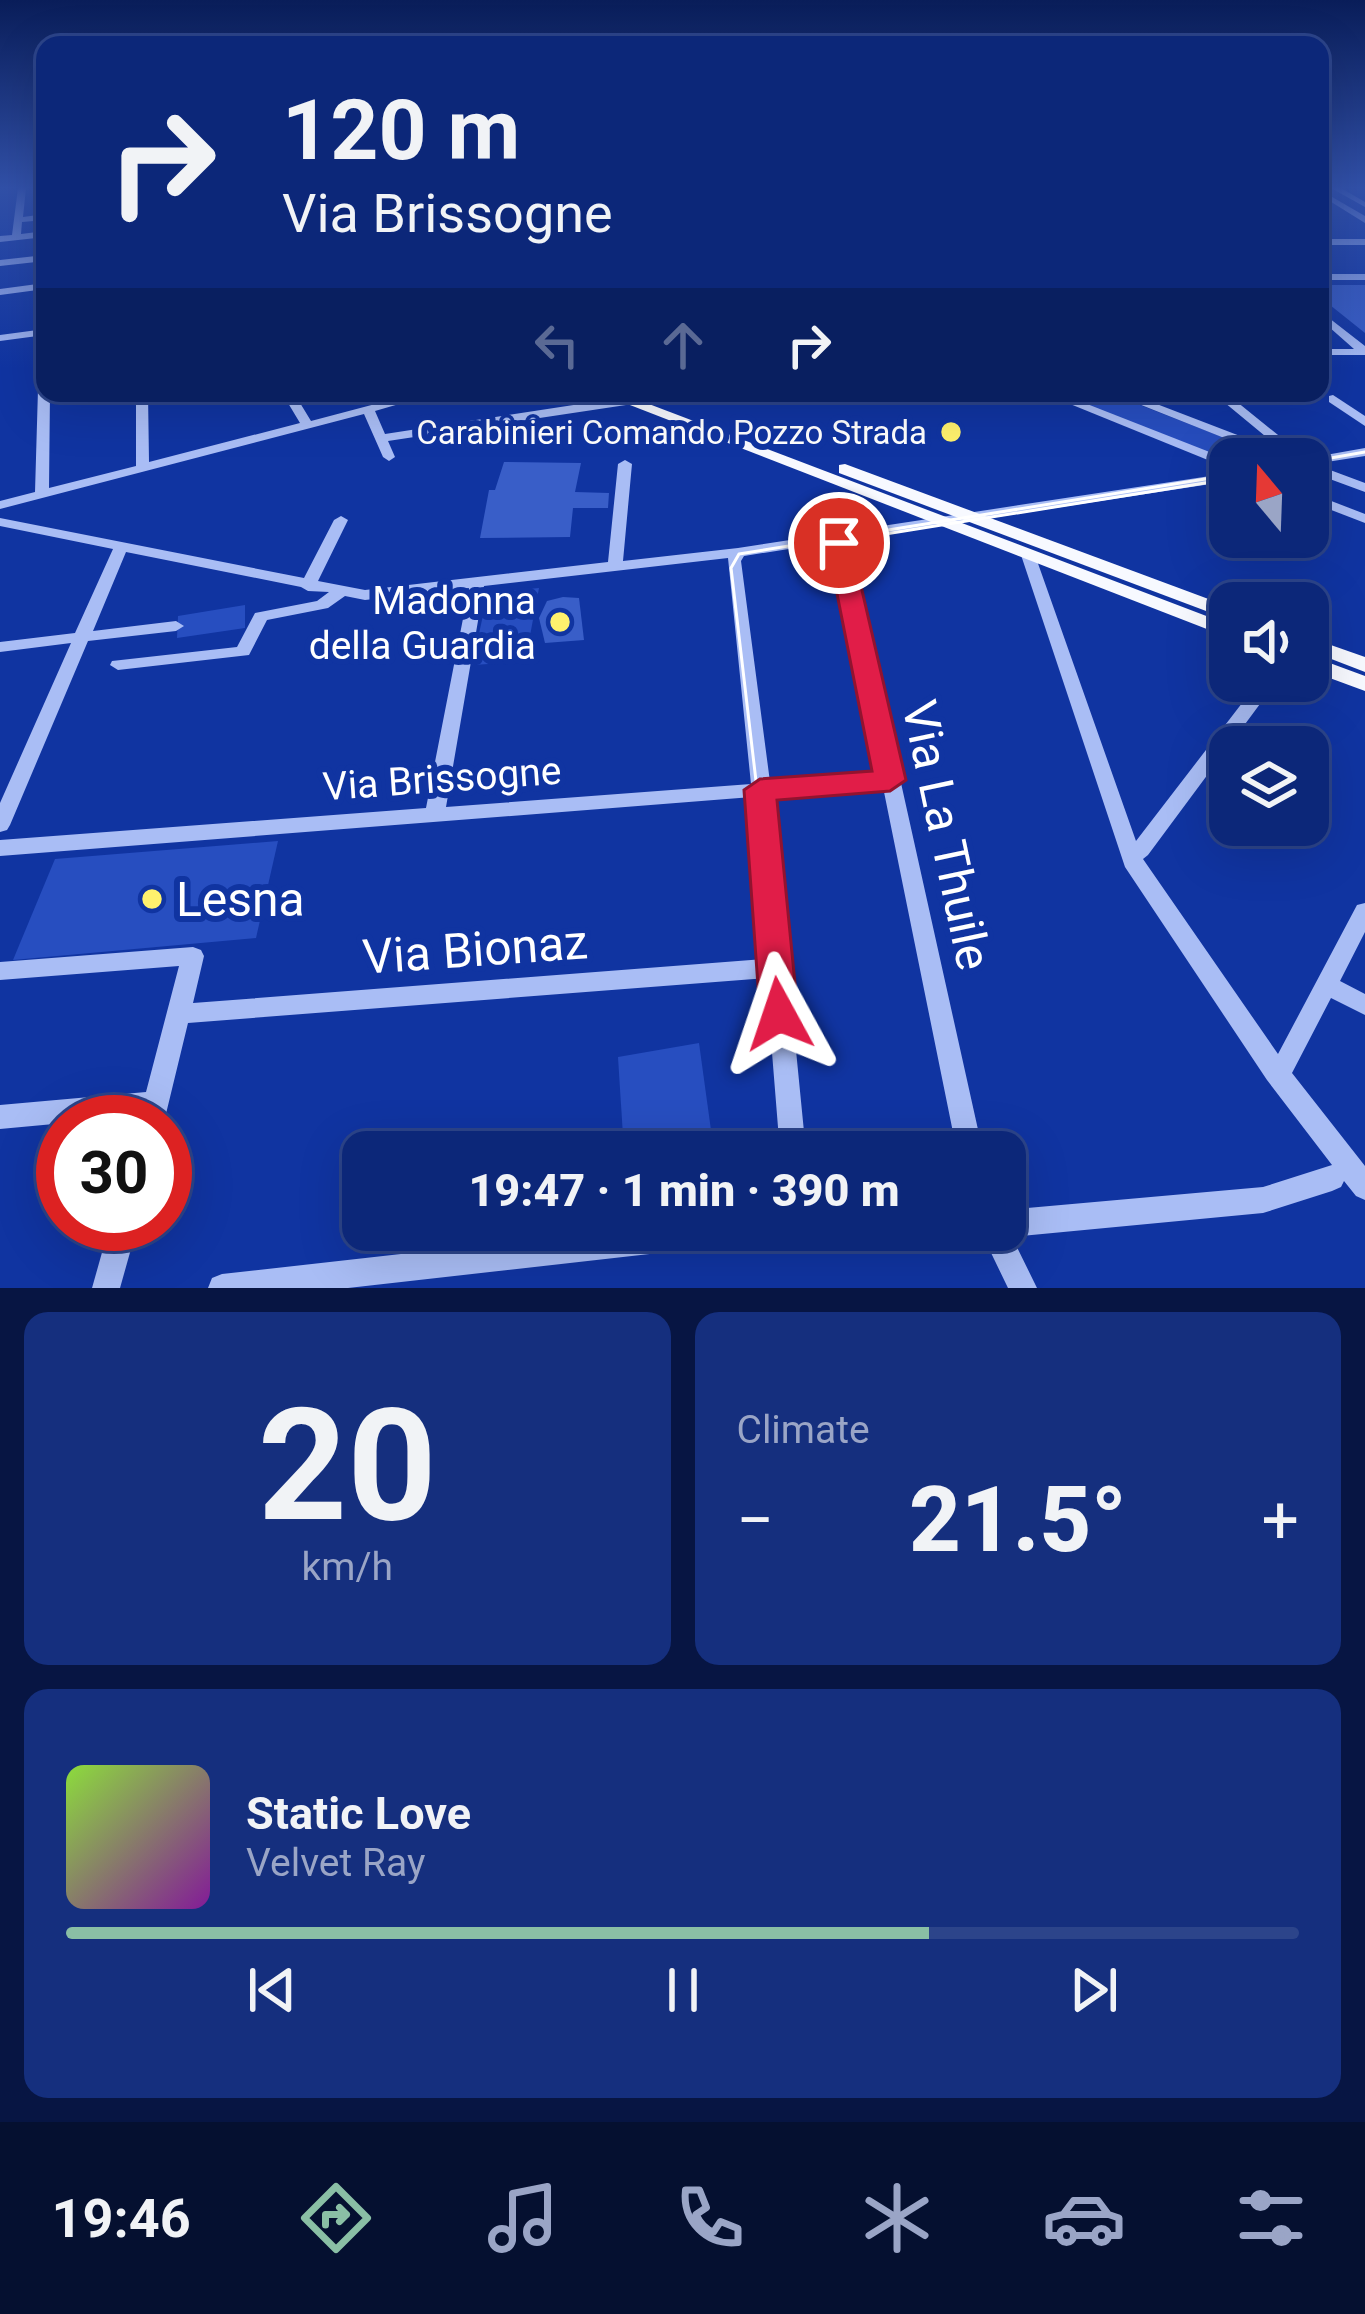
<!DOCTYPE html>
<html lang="en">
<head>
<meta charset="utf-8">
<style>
	body { margin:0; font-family:Roboto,sans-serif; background:#152f7e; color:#f1f3f6; height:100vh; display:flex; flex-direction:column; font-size:45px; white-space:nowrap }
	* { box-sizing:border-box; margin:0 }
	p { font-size:39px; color:#9aa5c6 }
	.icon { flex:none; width:66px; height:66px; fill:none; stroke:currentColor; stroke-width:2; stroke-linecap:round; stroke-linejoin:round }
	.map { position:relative; height:1288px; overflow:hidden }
	.panel { display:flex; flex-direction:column; gap:24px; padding:24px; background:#071543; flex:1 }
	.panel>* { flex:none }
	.top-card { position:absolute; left:36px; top:36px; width:1293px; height:366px; border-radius:24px; box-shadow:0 12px 48px #0002,0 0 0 3px #2c448a; background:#0c2779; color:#f1f3f6; overflow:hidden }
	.needle { width:78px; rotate:341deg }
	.tools { position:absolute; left:1209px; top:438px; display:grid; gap:24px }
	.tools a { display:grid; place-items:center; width:120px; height:120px; border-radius:24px; background:#0c2779; box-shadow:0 12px 48px #0002,0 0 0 3px #2c448a; font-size:60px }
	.speed { position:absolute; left:36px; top:1095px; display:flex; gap:24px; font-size:60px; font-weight:700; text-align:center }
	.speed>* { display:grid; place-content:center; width:156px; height:156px; border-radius:50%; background:#0c2779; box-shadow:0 12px 48px #0002,0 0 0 3px #2c448a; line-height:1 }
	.speed .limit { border:18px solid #d22; background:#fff; color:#111 }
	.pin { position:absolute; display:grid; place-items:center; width:102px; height:102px; color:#fff; margin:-51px; border:6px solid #fff; border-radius:50%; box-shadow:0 3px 12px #0007 }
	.me { position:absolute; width:132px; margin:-66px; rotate:355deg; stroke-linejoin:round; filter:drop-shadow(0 0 9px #0008) }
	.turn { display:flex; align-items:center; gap:42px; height:252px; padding:0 48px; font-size:54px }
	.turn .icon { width:156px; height:156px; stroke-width:2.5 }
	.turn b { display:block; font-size:84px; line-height:102px }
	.lanes { display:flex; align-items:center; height:114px; padding:0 48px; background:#0003; justify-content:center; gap:60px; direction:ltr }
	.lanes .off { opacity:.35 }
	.big { font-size:90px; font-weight:800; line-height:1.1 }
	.panel .card { flex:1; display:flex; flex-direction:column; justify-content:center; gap:18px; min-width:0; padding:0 42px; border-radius:24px; background:#152f7e }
	.panel .dial { align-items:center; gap:0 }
	.dial b { font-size:156px; line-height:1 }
	.song { display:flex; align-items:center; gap:36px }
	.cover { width:144px; height:144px; border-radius:18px; background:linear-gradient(135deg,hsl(90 70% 55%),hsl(290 70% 35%)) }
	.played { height:12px; border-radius:6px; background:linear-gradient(90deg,#8abfa5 70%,#2c448a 70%) }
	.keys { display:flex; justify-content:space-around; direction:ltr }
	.heat { display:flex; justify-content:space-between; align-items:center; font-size:66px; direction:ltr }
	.panel .tiles { flex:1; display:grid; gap:24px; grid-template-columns:1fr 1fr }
	.card:last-child { grid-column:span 2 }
	.trip { position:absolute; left:342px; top:1131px; width:684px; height:120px; border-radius:24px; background:#0c2779; box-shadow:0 12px 48px #0002,0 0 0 3px #2c448a; font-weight:800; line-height:120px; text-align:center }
	.dock { display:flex; height:192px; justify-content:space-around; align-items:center; background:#051030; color:#9aa5c6 }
	.dock .icon { width:84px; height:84px }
	.dock .on { color:#8abfa5 }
	.dock b { font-size:54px; color:#f1f3f6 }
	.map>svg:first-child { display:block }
	.green { fill:#274ec0 }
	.building { fill:#395ec8 }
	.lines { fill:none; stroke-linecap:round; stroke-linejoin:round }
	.minor { fill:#a9bdf5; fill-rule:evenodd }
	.major { fill:#f7f9ff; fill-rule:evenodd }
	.tram { stroke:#fff; stroke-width:3 }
	.route { fill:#e11d48; stroke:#92132f; stroke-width:3 }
	.poi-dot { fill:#fff16d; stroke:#1034a1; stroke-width:4.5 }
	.labels { text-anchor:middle; stroke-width:12; stroke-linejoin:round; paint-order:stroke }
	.far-poi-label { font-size:33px; fill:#fff; stroke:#1034a1; text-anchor:end }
	.poi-label { font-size:39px; fill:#fff; stroke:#1034a1; text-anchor:end }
	.street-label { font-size:39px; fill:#fff; stroke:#1034a1 }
	.near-street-label { font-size:48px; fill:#fff; stroke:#1034a1 }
	.near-poi-label { font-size:48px; fill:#fff; stroke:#1034a1; text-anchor:start }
</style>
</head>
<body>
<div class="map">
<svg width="1365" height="1288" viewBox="0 0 1365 1288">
	<rect width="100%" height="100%" fill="#1034a1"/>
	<g class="green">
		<polygon points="1055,393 1109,393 1279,459 1230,459 1230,463"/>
		<polygon points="539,588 525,662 472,665 488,593"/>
		<polygon points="245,605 245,628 177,638 178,616"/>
		<polygon points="278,841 256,938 13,960 55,859"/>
		<polygon points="699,1043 714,1152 624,1152 618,1057"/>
	</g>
	<g class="building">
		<polygon points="1320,285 1365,285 1365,333 1320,297"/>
		<polygon points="504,462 581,463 575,492 609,493 608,508 573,508 570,537 480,538 489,490 495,490"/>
		<polygon points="563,597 579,598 584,640 545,643 539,618 547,601"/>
	</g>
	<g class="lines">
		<g class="minor">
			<polygon points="18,188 26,188 23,217 45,214 45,220 22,222 21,234 45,231 45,237 0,242 0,236 12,235"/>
			<polygon points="1331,188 1341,188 1365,202 1365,207"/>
			<polygon points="1320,190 1365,216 1365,223 1320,195"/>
			<rect x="1320" y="239" width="45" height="6"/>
			<polygon points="45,255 45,261 0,266 0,260"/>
			<rect x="1320" y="274" width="45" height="6"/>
			<polygon points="45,283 45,289 0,295 0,289"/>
			<polygon points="1320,311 1365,346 1365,355 1320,355 1320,349 1354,349 1320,319"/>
			<polygon points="45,329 45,335 0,341 0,335"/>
			<polygon points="45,352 45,393 50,393 49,488 136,466 136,393 148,393 149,462 300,423 282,393 294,393 311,421 417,393 437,393 375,411 385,434 626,397 632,401 626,405 388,441 395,457 389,461 383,457 364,414 0,509 0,501 35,492 39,355"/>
			<polygon points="649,393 674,393 651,400 645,396"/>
			<polygon points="1043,393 1059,393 1230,460 1230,469"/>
			<polygon points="1111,393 1128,393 1287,454 1213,393 1226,393 1304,456 1302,459 1277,459"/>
			<polygon points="1333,395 1365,416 1365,426 1329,402 1329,396"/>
			<polygon points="1365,448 1365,456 1314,464 1365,483 1365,492 1308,471 1308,459 1303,459"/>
			<path d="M625,460L632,464L623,561L738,548L1230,473V481L847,540L983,1152H957L883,787L771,796L806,1152H780L766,978L188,1023L164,1122H138L140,1116L0,1129V1105L146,1092L179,966L0,980V962L193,947L201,950L204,956L193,1003L765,959L752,797L0,856V840L426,808L469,588L365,600L345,596L328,608L267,620L249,655L118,670L110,665L112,661L237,647L255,613L317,601L329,592L308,591L301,587L126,552L93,631L176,621L184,626L176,631L88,641L10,825L7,830L0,832V803L71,643L0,652V642L75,633L113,549L0,526V518L304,578L334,520L341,516L348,520L318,581L365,590L608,562L618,464ZM833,542L880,774L770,782L741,561L744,556ZM728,558L751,784L446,807L484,586Z"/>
			<polygon points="1308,492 1365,514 1365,523 1308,501"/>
			<polygon points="1028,551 1035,555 1136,841 1259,681 1277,681 1148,855 1143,859 1278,1054 1357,905 1365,903 1365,932 1340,981 1365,994 1365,1015 1331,998 1292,1073 1365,1166 1365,1200 1356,1196 1344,1181 1341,1187 1332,1191 1263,1213 1012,1237 1037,1288 1008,1288 980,1230 1005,1230 1005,1210 1263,1187 1332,1165 1267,1080 1125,867 1021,555"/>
			<polygon points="110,1224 138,1224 120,1288 92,1288"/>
			<polygon points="614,1230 752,1230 748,1240 738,1244 348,1288 208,1288 212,1278 222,1274"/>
		</g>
		<g class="major">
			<polygon points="599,393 620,393 1230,625 1230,638"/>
			<polygon points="845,464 1230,607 1230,620 839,473 839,465"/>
			<polygon points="1308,637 1365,657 1365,672 1308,650"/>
			<polygon points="1308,655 1365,676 1365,691 1308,670"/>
		</g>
		<g class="tram">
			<polyline points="1308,462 1365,452"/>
			<path d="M1230,475L739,554L731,568L756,781C794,799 861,799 896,774L845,551L848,540L1230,479"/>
		</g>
	</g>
	<linearGradient id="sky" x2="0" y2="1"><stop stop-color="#091d59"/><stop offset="0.51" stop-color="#3150a8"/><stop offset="1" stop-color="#3150a8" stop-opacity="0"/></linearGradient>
	<rect width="1365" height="368" fill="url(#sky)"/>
	<polygon class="route" points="839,535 851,543 906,780 890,791 777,800 798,1014 793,1026 779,1031 765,1026 760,1014 744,790 760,779 872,771 827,543"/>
	<g class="poi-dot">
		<circle cx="951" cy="432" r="12"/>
		<circle cx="560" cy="622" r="12"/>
		<circle cx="152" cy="899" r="12"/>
	</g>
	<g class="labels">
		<g class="far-poi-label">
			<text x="927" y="444">Carabinieri Comando Pozzo Strada</text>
		</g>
		<g class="poi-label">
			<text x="536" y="614">Madonna<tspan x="536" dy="45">della Guardia</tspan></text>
		</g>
		<g class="street-label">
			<text transform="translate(442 778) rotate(-4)" y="14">Via Brissogne</text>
		</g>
		<g class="near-street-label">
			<text transform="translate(947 835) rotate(78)" y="17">Via La Thuile</text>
			<text transform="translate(475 949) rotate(-4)" y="17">Via Bionaz</text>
		</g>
		<g class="near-poi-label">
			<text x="176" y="916">Lesna</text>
		</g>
	</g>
</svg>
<div class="tools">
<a><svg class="needle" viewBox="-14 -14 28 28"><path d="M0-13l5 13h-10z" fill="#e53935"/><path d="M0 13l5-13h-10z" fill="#9aa5c6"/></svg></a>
<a><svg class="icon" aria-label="sound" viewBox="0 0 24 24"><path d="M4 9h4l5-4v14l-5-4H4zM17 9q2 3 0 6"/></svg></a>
<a><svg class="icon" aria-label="layers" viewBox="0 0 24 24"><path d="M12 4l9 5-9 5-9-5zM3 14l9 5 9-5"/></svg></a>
</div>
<div class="speed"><div class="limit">30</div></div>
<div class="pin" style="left:839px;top:543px;background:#d93025"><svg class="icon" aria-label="arrive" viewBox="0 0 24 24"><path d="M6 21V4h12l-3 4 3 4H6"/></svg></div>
<svg class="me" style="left:779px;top:1014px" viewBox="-20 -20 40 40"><path d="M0-17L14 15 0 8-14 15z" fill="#e11d48" stroke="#fff" stroke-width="4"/></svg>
<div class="trip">19:47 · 1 min · 390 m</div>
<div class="top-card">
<div class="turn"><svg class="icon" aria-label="right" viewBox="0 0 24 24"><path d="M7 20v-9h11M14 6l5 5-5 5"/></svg><div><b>120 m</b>Via Brissogne</div></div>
<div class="lanes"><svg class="icon off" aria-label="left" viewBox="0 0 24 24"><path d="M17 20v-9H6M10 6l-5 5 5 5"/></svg><svg class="icon off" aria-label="ahead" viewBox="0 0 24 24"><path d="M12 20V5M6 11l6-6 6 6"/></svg><svg class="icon" aria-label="right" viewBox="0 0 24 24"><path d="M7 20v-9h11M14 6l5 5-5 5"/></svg></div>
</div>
</div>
<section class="panel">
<div class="tiles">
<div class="card dial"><b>20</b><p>km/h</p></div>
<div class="card"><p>Climate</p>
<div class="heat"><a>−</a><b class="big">21.5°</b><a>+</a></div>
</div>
<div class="card">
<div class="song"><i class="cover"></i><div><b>Static Love</b><p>Velvet Ray</p></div></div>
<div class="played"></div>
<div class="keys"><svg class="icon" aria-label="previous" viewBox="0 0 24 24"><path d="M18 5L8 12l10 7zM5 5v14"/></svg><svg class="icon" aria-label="pause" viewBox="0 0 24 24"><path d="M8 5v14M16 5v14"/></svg><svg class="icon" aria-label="next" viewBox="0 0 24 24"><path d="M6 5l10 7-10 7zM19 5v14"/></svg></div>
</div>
</div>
</section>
<nav class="dock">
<b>19:46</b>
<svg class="icon on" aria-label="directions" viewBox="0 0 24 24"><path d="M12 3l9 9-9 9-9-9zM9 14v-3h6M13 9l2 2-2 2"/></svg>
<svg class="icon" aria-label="music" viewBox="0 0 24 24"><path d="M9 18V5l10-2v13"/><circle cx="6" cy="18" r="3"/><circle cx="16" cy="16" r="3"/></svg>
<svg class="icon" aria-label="phone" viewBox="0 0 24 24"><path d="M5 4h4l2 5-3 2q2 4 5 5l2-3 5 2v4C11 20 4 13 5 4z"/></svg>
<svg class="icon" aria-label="climate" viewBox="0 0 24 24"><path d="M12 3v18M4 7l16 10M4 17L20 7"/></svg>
<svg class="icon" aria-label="car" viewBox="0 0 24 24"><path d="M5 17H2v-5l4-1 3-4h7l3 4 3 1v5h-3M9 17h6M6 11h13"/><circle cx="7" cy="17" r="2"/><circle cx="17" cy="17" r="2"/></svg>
<svg class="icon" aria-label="filters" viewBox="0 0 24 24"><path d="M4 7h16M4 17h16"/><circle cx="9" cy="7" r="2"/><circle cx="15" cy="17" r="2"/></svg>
</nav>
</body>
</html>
